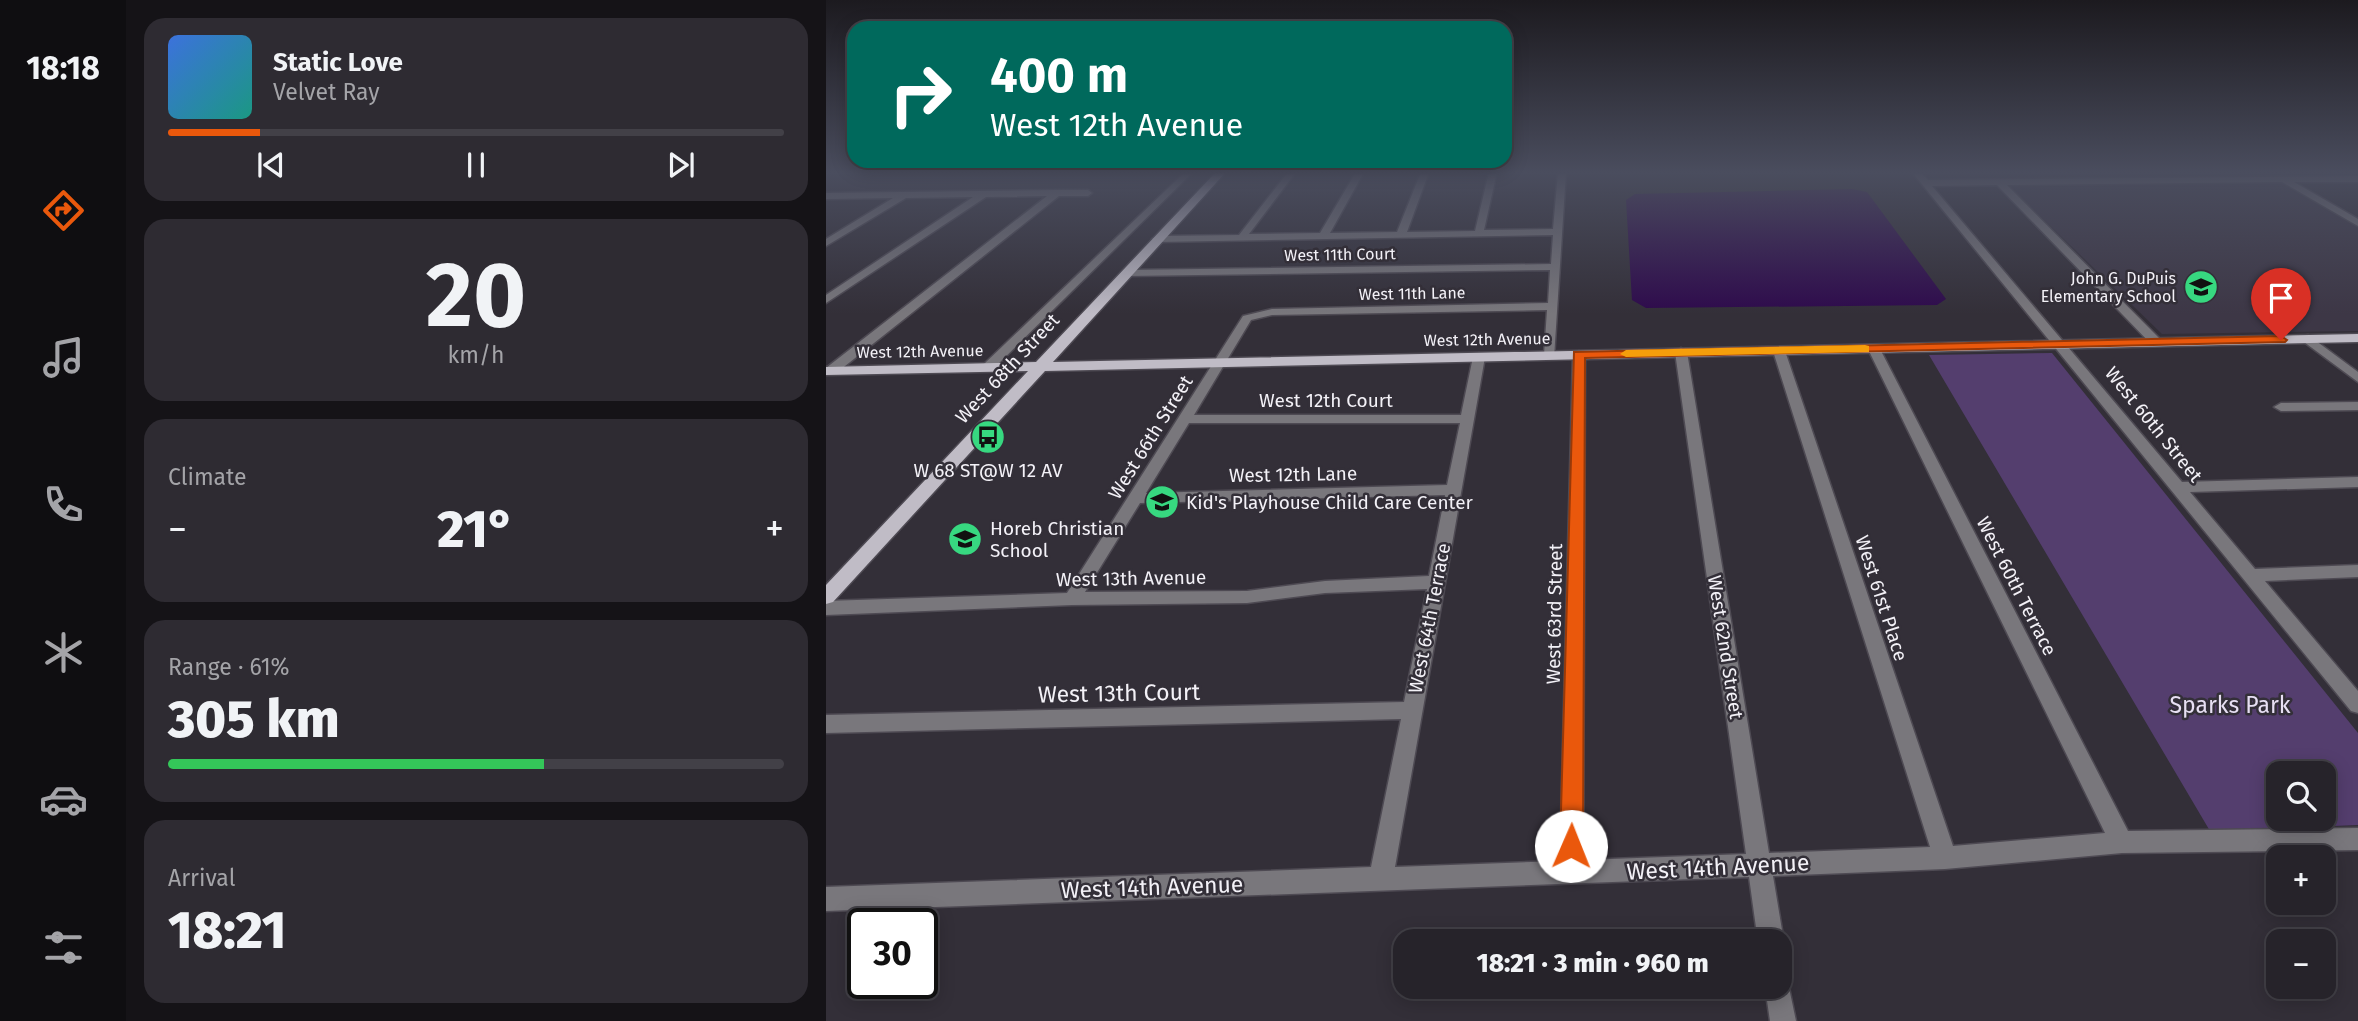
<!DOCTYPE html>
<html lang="en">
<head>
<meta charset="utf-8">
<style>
	body { margin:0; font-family:"Fira Sans",sans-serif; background:#2e2b32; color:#f1f3f6; height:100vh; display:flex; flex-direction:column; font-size:26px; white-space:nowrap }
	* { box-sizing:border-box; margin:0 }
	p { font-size:23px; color:#a4a4a8 }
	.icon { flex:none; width:38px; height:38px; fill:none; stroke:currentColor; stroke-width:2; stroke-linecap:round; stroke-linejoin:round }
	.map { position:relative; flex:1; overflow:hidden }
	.panel { display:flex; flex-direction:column; gap:18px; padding:18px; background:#151317; width:700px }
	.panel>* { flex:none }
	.guide { position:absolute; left:21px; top:21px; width:665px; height:147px; border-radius:21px; box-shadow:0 4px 18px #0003,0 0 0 2px #424047; background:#00695c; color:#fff; overflow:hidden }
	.tools { position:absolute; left:1440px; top:761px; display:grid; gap:14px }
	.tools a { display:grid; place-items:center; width:70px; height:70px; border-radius:14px; background:#26232a; box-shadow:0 4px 18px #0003,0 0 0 2px #424047; font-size:35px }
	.speed { position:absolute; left:21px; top:908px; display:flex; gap:14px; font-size:35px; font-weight:700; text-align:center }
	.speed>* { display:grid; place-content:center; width:91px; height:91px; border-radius:50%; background:#26232a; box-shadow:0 4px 18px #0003,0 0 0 2px #424047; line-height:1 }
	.speed .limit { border:4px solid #111; border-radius:10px; background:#fff; color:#111 }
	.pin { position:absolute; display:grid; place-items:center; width:60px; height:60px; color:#fff; margin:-72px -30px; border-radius:50% 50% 50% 0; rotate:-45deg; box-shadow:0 0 7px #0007 }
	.pin .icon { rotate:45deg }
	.me { position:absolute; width:77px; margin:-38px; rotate:1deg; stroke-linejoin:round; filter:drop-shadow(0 0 5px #0008) }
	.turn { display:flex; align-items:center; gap:24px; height:147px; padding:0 28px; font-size:32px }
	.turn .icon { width:91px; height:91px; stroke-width:2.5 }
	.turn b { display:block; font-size:49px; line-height:60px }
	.big { font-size:52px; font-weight:800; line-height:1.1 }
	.panel .card { flex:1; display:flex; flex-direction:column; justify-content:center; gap:10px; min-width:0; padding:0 24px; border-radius:21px; background:#2e2b32 }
	.panel .dial { align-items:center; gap:0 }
	.dial b { font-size:91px; line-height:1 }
	.song { display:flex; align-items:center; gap:21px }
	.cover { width:84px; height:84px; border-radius:10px; background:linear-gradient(135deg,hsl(220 70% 55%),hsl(170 70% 35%)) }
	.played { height:7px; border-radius:4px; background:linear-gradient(90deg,#ea580c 15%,#424047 15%) }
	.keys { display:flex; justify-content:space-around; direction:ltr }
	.heat { display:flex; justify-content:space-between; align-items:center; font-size:38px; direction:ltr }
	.charge { height:10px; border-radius:5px; background:linear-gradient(90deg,#34c759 61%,#424047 0) }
	.trip { position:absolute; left:567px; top:929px; width:399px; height:70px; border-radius:21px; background:#26232a; box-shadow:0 4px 18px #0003,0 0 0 2px #424047; font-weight:800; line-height:70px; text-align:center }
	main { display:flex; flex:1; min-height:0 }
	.menu { display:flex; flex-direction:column; width:126px; justify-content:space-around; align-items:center; background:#0f0e11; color:#a4a4a8 }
	.menu .icon { width:49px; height:49px }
	.menu .on { color:#ea580c }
	.menu b { font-size:32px; color:#f1f3f6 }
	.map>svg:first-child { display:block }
	.built { fill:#3d3746 }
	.green { fill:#543e6e; fill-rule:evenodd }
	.water { fill:#2e0a4c }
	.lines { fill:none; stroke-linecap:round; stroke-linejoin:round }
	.minor-casing { stroke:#4e4a53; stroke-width:3 }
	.major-casing { stroke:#4e4a53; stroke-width:3 }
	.minor { fill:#79777c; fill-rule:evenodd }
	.major { fill:#c0bcc6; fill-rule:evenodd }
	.route { fill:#ea580c; stroke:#983908; stroke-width:2 }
	.slow { fill:#f59e0b }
	.labels { text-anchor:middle; stroke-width:5; stroke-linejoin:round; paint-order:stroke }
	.far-street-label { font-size:16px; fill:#f3f1f7; stroke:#332f38 }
	.far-poi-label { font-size:16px; fill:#f3f1f7; stroke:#332f38; text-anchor:end }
	.street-label { font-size:19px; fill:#f3f1f7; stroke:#332f38 }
	.poi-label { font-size:19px; fill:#f3f1f7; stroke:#332f38; text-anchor:start }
	.near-street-label { font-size:23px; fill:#f3f1f7; stroke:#332f38 }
	.near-park-label { font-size:23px; fill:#e7dff3; stroke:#332f38 }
</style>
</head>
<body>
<main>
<nav class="menu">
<b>18:18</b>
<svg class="icon on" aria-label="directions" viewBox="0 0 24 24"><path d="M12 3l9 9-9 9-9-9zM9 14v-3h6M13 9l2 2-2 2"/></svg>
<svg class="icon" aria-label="music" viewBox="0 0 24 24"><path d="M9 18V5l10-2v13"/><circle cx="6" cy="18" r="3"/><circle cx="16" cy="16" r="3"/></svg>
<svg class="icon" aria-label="phone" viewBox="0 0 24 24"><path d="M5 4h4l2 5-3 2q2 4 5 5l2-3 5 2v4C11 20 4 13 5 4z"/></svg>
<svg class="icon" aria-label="climate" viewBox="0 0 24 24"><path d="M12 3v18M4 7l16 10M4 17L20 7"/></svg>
<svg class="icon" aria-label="car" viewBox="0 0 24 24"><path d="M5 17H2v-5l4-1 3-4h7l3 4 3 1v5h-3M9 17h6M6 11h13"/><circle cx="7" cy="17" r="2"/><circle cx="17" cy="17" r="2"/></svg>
<svg class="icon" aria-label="filters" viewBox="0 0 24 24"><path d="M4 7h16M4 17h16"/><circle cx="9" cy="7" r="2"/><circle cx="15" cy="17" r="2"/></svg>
</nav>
<section class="panel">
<div class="card">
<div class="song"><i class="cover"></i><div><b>Static Love</b><p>Velvet Ray</p></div></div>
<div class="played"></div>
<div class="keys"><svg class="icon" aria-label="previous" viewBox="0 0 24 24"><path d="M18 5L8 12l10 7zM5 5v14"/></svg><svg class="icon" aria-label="pause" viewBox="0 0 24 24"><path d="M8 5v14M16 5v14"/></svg><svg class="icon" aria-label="next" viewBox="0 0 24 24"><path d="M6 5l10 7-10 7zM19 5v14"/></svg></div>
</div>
<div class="card dial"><b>20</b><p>km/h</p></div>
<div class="card"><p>Climate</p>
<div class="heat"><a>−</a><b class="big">21°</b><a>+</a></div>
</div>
<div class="card"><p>Range · 61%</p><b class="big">305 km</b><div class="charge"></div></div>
<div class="card"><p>Arrival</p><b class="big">18:21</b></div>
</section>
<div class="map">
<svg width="1532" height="1021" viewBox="0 0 1532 1021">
	<rect width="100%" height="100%" fill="#332f38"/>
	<polygon class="built" points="1454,182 1532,227 1532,331 1336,334 1182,185"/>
	<path class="green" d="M1226,353L1532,733V825L1384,831L1103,355ZM1452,774H1498V819H1452Z"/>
	<polygon class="water" points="1026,189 1041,192 1120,299 1111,305 820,308 806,300 800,200 809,194"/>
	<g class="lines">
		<g class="minor-casing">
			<g id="minor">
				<polygon points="359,172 367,172 166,370 158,370 158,364"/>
				<path d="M462,172H470L423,234L494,233L530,172H538L504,233L571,232L595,172H603L581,232L649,231L663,172H671L658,230L727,229L732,172H740L728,358H720L718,355L721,310L446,315L425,320L368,415H635L647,357L653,353L659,357L569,867L734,861L747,355L753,351L759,355L757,860L920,854L849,352L855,348L861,352L943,853L1104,847L947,351L953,347L959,351L1127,846L1279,833L1042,349L1048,345L1054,349L1302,831L1532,828V850L1296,853L1119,869L947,876L958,942L954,951V942H932L923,877L0,911V887L545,867L575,719L0,733V715L578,702L601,589L499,593L421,603L246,605L0,615V601L241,593L417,316L446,309L722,303L724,270L300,276L295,273L300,270L725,264L727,235L331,242L326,239L331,236L413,235ZM363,423H634L621,485L320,493ZM619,495L603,576L499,581L421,591L259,592L314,503Z"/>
				<polygon points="1086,172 1094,172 1102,180 1532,176 1532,182 1468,182 1532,219 1532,226 1456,182 1181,185 1335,340 1335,346 1327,346 1171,185 1106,186 1356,482 1532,477 1532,487 1364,492 1429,569 1532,565 1532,577 1439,581 1532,691 1532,713 1525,711"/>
				<polygon points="231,190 262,190 266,193 262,196 233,196 9,374 0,374 0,368 221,196 160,197 0,303 0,295 147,197 80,198 0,246 0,239 67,198 0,199 0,193"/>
				<polygon points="1482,335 1532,372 1532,382 1478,342 1478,336"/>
				<polygon points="1532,402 1532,410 1455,411 1448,407 1455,403"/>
				<polygon points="954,975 961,978 970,1021 944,1021 939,987 954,987"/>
			</g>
		</g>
		<g class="major-casing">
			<polygon id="major" points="390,172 400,172 227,362 1532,334 1532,342 219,371 7,602 0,604 0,585 202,371 0,375 0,367 210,362"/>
		</g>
		<use href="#minor" class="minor"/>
		<use href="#major" class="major"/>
	</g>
	<linearGradient id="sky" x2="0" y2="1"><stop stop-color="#1c1a1f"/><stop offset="0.55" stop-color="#4a4d5e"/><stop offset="1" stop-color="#4a4d5e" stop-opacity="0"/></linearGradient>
	<rect width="1532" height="314" fill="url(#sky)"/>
	<polygon class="route" points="1455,336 1461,340 1459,342 759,358 757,846 753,854 745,857 737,854 734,846 748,352"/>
	<polygon class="slow" points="1039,345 1043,346 1043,352 800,357 794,354 800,350"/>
	<defs>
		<g id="school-disc" transform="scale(1.75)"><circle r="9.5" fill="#37d880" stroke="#332f38"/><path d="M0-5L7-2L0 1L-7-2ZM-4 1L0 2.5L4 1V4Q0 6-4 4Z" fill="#111"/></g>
		<g id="bus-disc" transform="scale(1.75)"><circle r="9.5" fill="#37d880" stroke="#332f38"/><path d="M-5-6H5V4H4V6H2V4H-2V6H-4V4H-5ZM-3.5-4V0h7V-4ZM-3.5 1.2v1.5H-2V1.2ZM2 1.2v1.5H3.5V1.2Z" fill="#111"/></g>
	</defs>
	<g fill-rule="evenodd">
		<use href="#school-disc" x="1375" y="287"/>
		<use href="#bus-disc" x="162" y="437"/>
		<use href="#school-disc" x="336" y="502"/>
		<use href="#school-disc" x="139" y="539"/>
	</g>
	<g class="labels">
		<g class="far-street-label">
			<text transform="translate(514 254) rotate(-1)" y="6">West 11th Court</text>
			<text transform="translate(586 293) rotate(-1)" y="6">West 11th Lane</text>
			<text transform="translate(661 339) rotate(-1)" y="6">West 12th Avenue</text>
			<text transform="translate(94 351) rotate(-1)" y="6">West 12th Avenue</text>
		</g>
		<g class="far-poi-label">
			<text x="1350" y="284">John G. DuPuis<tspan x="1350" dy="18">Elementary School</tspan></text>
		</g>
		<g class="street-label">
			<text transform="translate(181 368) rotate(-47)" y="7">West 68th Street</text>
			<text x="500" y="407">West 12th Court</text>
			<text transform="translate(1328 424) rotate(51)" y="7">West 60th Street</text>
			<text transform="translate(324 437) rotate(-58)" y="7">West 66th Street</text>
			<text transform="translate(467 474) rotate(-1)" y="7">West 12th Lane</text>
			<text transform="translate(305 578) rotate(-1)" y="7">West 13th Avenue</text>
			<text transform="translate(1191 586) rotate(63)" y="7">West 60th Terrace</text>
			<text transform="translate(1056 598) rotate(72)" y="7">West 61st Place</text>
			<text transform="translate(728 614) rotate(-89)" y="7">West 63rd Street</text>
			<text transform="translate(603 618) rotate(-79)" y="7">West 64th Terrace</text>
			<text transform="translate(900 647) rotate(81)" y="7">West 62nd Street</text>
		</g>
		<g class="poi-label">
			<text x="162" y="477" text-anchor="middle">W 68 ST@W 12 AV</text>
			<text x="360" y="509">Kid's Playhouse Child Care Center</text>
			<text x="164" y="535">Horeb Christian<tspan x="164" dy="22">School</tspan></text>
		</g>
		<g class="near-street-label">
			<text transform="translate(293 693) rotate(-1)" y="8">West 13th Court</text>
			<text transform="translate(892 867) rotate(-3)" y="8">West 14th Avenue</text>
			<text transform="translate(326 887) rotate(-2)" y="8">West 14th Avenue</text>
		</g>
		<g class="near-park-label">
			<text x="1404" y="713">Sparks Park</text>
		</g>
	</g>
</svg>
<div class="tools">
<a><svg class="icon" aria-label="search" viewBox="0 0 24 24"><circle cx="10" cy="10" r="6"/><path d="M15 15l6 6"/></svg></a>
<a>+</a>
<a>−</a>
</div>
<div class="speed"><div class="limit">30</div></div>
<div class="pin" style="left:1455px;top:340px;background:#d93025"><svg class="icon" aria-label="arrive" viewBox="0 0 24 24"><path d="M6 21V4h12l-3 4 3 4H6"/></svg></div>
<svg class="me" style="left:745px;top:846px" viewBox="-20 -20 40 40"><circle r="19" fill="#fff"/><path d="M0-13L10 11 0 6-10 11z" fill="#ea580c"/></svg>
<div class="trip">18:21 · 3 min · 960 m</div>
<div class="guide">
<div class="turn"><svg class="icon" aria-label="right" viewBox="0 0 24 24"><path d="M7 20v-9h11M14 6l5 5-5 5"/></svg><div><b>400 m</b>West 12th Avenue</div></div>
</div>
</div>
</main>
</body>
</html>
